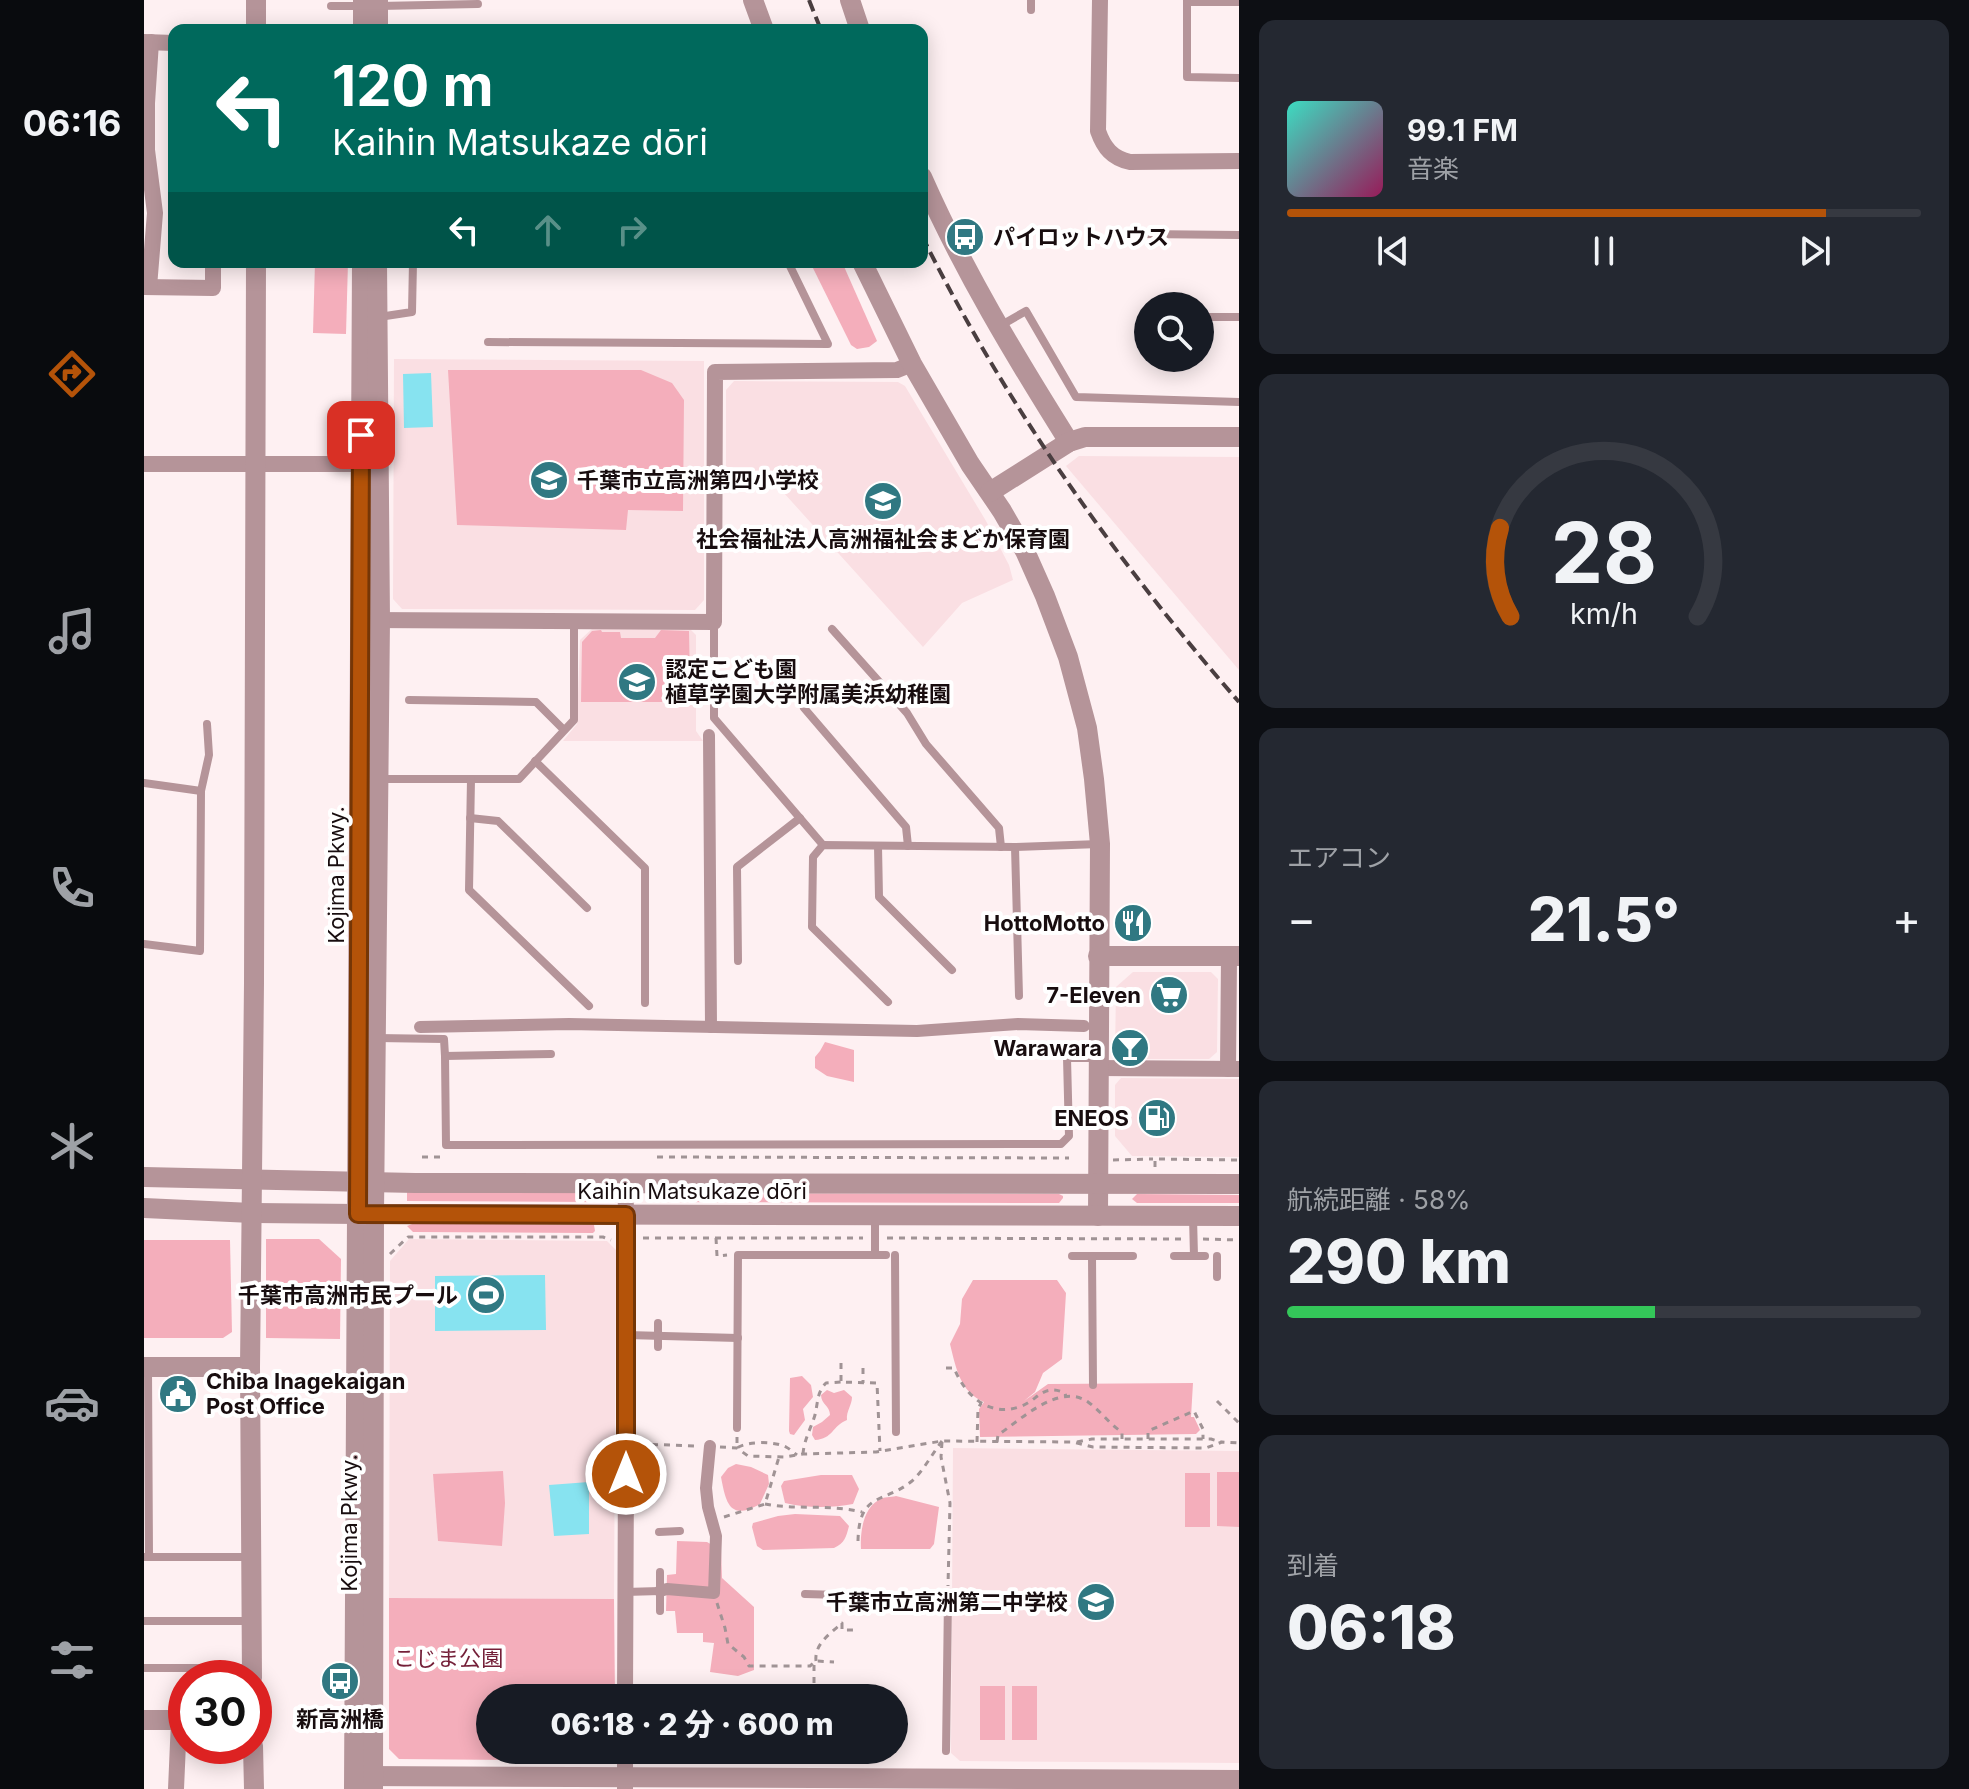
<!DOCTYPE html>
<html lang="ja">
<head>
<meta charset="utf-8">
<style>
	body { margin:0; font-family:Inter,"Noto Sans JP",sans-serif; background:#242831; color:#f1f3f6; height:100vh; display:flex; flex-direction:column; font-size:30px; white-space:nowrap }
	* { box-sizing:border-box; margin:0 }
	p { font-size:26px; color:#9ea1a6 }
	.icon { flex:none; width:44px; height:44px; fill:none; stroke:currentColor; stroke-width:2; stroke-linecap:round; stroke-linejoin:round }
	.map { position:relative; flex:1; overflow:hidden }
	.sheet { display:flex; flex-direction:column; gap:20px; padding:20px; background:#0d0f14; width:730px }
	.sheet>* { flex:none }
	.guide { position:absolute; left:24px; top:24px; width:760px; height:244px; border-radius:16px; box-shadow:0 4px 20px #0003; background:#00695c; color:#fff; overflow:hidden }
	.buttons { position:absolute; left:990px; top:292px; display:grid; gap:16px }
	.buttons a { display:grid; place-items:center; width:80px; height:80px; border-radius:50%; background:#171b24; box-shadow:0 4px 20px #0003; font-size:40px }
	.speed { position:absolute; left:24px; top:1660px; display:flex; gap:16px; font-size:40px; font-weight:700; text-align:center }
	.speed>* { display:grid; place-content:center; width:104px; height:104px; border-radius:50%; background:#171b24; box-shadow:0 4px 20px #0003; line-height:1 }
	.speed .limit { border:12px solid #d22; background:#fff; color:#111 }
	.pin { position:absolute; display:grid; place-items:center; width:68px; height:68px; color:#fff; margin:-34px; border-radius:16px; box-shadow:0 4px 12px #0006 }
	.me { position:absolute; width:88px; margin:-44px; rotate:0deg; stroke-linejoin:round; filter:drop-shadow(0 0 6px #0008) }
	.turn { display:flex; align-items:center; gap:28px; height:168px; padding:0 32px; font-size:36px }
	.turn .icon { width:104px; height:104px; stroke-width:2.5 }
	.turn b { display:block; font-size:56px; line-height:68px }
	.lanes { display:flex; align-items:center; height:76px; padding:0 32px; background:#0003; justify-content:center; gap:40px; direction:ltr }
	.lanes .off { opacity:.35 }
	.big { font-size:60px; font-weight:800; line-height:1.1 }
	.sheet .card { flex:1; display:flex; flex-direction:column; justify-content:center; gap:12px; min-width:0; padding:0 28px; border-radius:16px; background:#242831 }
	.sheet .dial { align-items:center; gap:0 }
	.dial svg { height:208px; overflow:visible; fill:none; stroke:#363941; stroke-width:7; stroke-linecap:round; text-anchor:middle }
	.dial text { fill:#f1f3f6; stroke:none }
	.song { display:flex; align-items:center; gap:24px }
	.cover { width:96px; height:96px; border-radius:12px; background:linear-gradient(135deg,hsl(170 70% 55%),hsl(330 70% 35%)) }
	.played { height:8px; border-radius:4px; background:linear-gradient(90deg,#b45309 85%,#363941 85%) }
	.keys { display:flex; justify-content:space-around; direction:ltr }
	.heat { display:flex; justify-content:space-between; align-items:center; font-size:44px; direction:ltr }
	.charge { height:12px; border-radius:6px; background:linear-gradient(90deg,#34c759 58%,#363941 0) }
	.trip { position:absolute; left:332px; top:1684px; width:432px; height:80px; border-radius:40px; background:#171b24; box-shadow:0 4px 20px #0003; font-weight:800; line-height:80px; text-align:center }
	main { display:flex; flex:1; min-height:0 }
	.tab-bar { display:flex; flex-direction:column; width:144px; justify-content:space-around; align-items:center; background:#090b0e; color:#9ea1a6 }
	.tab-bar .icon { width:56px; height:56px }
	.tab-bar .active { color:#b45309 }
	.tab-bar b { font-size:36px; color:#f1f3f6 }
	.map>svg:first-child { display:block }
	.built { fill:#fadfe3 }
	.green { fill:#f4aebb }
	.water { fill:#87e3f0 }
	.lines { fill:none; stroke-linecap:round; stroke-linejoin:round }
	.path { stroke:#a09395; stroke-width:3; stroke-dasharray:6 6; stroke-linecap:butt }
	.service { stroke:#b59499; stroke-width:8 }
	.pedestrian { stroke:#b59499; stroke-width:12 }
	.minor { stroke:#b59499; stroke-width:16 }
	.tertiary { stroke:#b59499; stroke-width:20 }
	.rail { stroke:#4a3e40; stroke-width:4; stroke-dasharray:12 6; stroke-linecap:butt }
	.route-casing { stroke:#753606; stroke-width:20 }
	.route { stroke:#b45309; stroke-width:14 }
	.labels { text-anchor:middle; stroke-width:8; stroke-linejoin:round; paint-order:stroke }
	.poi-label { font-size:22px; font-weight:bold; fill:#180d0f; stroke:#fff; text-anchor:end }
	.street-label { font-size:22px; fill:#180d0f; stroke:#fff }
	.park-label { font-size:22px; fill:#741f38; stroke:#fff }
</style>
</head>
<body>
<main>
<nav class="tab-bar">
<b>06:16</b>
<svg class="icon active" aria-label="directions" viewBox="0 0 24 24"><path d="M12 3l9 9-9 9-9-9zM9 14v-3h6M13 9l2 2-2 2"/></svg>
<svg class="icon" aria-label="music" viewBox="0 0 24 24"><path d="M9 18V5l10-2v13"/><circle cx="6" cy="18" r="3"/><circle cx="16" cy="16" r="3"/></svg>
<svg class="icon" aria-label="phone" viewBox="0 0 24 24"><path d="M5 4h4l2 5-3 2q2 4 5 5l2-3 5 2v4C11 20 4 13 5 4z"/></svg>
<svg class="icon" aria-label="climate" viewBox="0 0 24 24"><path d="M12 3v18M4 7l16 10M4 17L20 7"/></svg>
<svg class="icon" aria-label="car" viewBox="0 0 24 24"><path d="M5 17H2v-5l4-1 3-4h7l3 4 3 1v5h-3M9 17h6M6 11h13"/><circle cx="7" cy="17" r="2"/><circle cx="17" cy="17" r="2"/></svg>
<svg class="icon" aria-label="filters" viewBox="0 0 24 24"><path d="M4 7h16M4 17h16"/><circle cx="9" cy="7" r="2"/><circle cx="15" cy="17" r="2"/></svg>
</nav>
<div class="map">
<svg width="1095" height="1789" viewBox="0 0 1095 1789">
	<rect width="100%" height="100%" fill="#fef0f2"/>
	<g class="built">
		<polygon points="250,359 560,361 560,600 551,610 258,609 249,599"/>
		<polygon points="590,381 754,382 761,386 842,521 865,565 869,580 818,603 779,647 630,482 582,478 582,390"/>
		<polygon points="935,456 1095,457 1095,670 922,466"/>
		<polygon points="449,628 546,629 552,635 552,731 559,741 419,741 433,724 436,640"/>
		<polygon points="989,972 1067,972 1074,979 1073,1052 1065,1059 978,1059 971,1052 972,987"/>
		<polygon points="977,1078 1095,1079 1095,1157 988,1156 971,1136 971,1085"/>
		<polygon points="265,1239 463,1241 472,1250 470,1599 245,1598 246,1261"/>
		<polygon points="809,1448 1095,1451 1095,1763 816,1761 807,1753"/>
	</g>
	<g class="green">
		<polygon points="171,262 204,262 202,334 169,333"/>
		<polygon points="666,262 698,262 733,341 725,347 713,349 707,345"/>
		<polygon points="304,370 497,370 528,383 540,400 539,511 484,510 482,530 313,525"/>
		<polygon points="457,630 458,632 476,632 477,638 511,638 517,630 545,631 546,685 518,685 518,702 437,702 438,642 448,631"/>
		<polygon points="681,1042 710,1050 710,1082 683,1076 671,1068 671,1057 676,1051"/>
		<polygon points="263,1192 450,1193 455,1199 451,1202 263,1201"/>
		<polygon points="514,1193 915,1194 919,1196 919,1198 915,1203 514,1202 511,1196"/>
		<polygon points="993,1194 1095,1195 1095,1203 993,1203 988,1199"/>
		<polygon points="271,1223 450,1225 451,1231 449,1233 269,1232 263,1226"/>
		<polygon points="122,1239 175,1239 197,1259 196,1339 122,1338"/>
		<polygon points="0,1240 86,1240 88,1332 79,1338 0,1338"/>
		<path d="M829,1280H913L922,1293L918,1359L899,1373L891,1392L880,1401L904,1384L1049,1383L1047,1417H1050L1056,1430L1052,1434L836,1437L835,1409L840,1402C816,1392 812,1368 806,1344L816,1324L818,1299Z"/>
		<polygon points="658,1376 667,1385 669,1397 659,1409 661,1420 650,1435 646,1434 645,1431 646,1378"/>
		<path d="M683,1390L690,1393L700,1390L708,1397C708,1405 702,1411 703,1420C688,1426 689,1439 671,1440L668,1435L669,1427L678,1422L686,1415C686,1406 677,1404 677,1395Z"/>
		<path d="M592,1464L607,1467L624,1475L625,1484L616,1504C586,1521 582,1504 577,1477L584,1468Z"/>
		<polygon points="359,1471 361,1503 358,1546 294,1541 289,1474"/>
		<polygon points="1073,1472 1095,1472 1095,1527 1073,1526"/>
		<rect x="1041" y="1473" width="25" height="54"/>
		<path d="M677,1475H708L715,1489L709,1504C688,1508 661,1508 641,1503L637,1486L640,1481Z"/>
		<path d="M752,1496L795,1507L790,1544L786,1549H717C716,1532 719,1505 739,1498C740,1497 751,1497 752,1496Z"/>
		<path d="M651,1514L696,1516L705,1526C702,1537 701,1543 690,1548L619,1550L613,1546L608,1527L609,1523L634,1516Z"/>
		<polygon points="533,1541 563,1542 577,1550 578,1578 610,1607 610,1670 594,1676 566,1672 570,1643 559,1642 559,1633 533,1633 531,1611 522,1611 523,1575 532,1574"/>
		<polygon points="245,1598 470,1599 471,1698 346,1698 346,1750 471,1750 471,1753 461,1761 255,1759 245,1749"/>
		<rect x="836" y="1686" width="25" height="54"/>
		<rect x="868" y="1686" width="25" height="54"/>
	</g>
	<g class="water">
		<polygon points="287,373 289,427 260,428 259,374"/>
		<polygon points="401,1275 402,1330 291,1331 291,1276"/>
		<polygon points="445,1482 445,1534 410,1536 405,1485"/>
	</g>
	<g class="lines">
		<g class="path">
			<polyline points="278,1157 301,1157"/>
			<polyline points="513,1157 925,1158"/>
			<polyline points="969,1160 1009,1159"/>
			<polyline points="1011,1167 1011,1159 1095,1160"/>
			<polyline points="499,1238 719,1238"/>
			<polyline points="572,1238 573,1256 583,1255"/>
			<polyline points="743,1238 1040,1239"/>
			<polyline points="1059,1239 1095,1240"/>
			<polyline points="246,1254 264,1237 459,1237 467,1240"/>
			<polyline points="697,1363 697,1382 733,1383 736,1451"/>
			<polyline points="719,1368 719,1383"/>
			<path d="M802,1368H810C821,1395 844,1417 875,1407C894,1401 898,1383 921,1393L922,1397"/>
			<polyline points="1073,1401 1095,1423"/>
			<path d="M593,1437V1448C603,1441 630,1441 642,1447C646,1449 649,1452 653,1455"/>
			<polyline points="1004,1439 1004,1431 1050,1411 1059,1429 1059,1439"/>
			<polyline points="798,1442 797,1457 806,1503 804,1586"/>
			<polyline points="833,1442 834,1409 837,1403"/>
			<path d="M853,1442L854,1435C876,1420 916,1382 944,1402C957,1411 965,1424 978,1432V1439"/>
			<polyline points="933,1442 948,1439 1067,1439 1077,1442"/>
			<polyline points="496,1444 553,1446"/>
			<polyline points="576,1447 593,1448 604,1456 641,1457 659,1454 732,1452 798,1441 929,1442 949,1447 1062,1448 1078,1442 1095,1443"/>
			<path d="M659,1454C660,1440 667,1428 671,1415C674,1402 673,1392 682,1383L697,1382"/>
			<path d="M621,1504C653,1510 686,1504 718,1512"/>
			<polyline points="580,1517 621,1504 635,1457"/>
			<path d="M714,1541C715,1491 740,1504 768,1481C780,1470 788,1454 798,1441"/>
			<polyline points="573,1603 581,1628 584,1644 600,1657 605,1666 666,1666 672,1661 690,1662"/>
			<path d="M672,1661C670,1644 687,1633 698,1623V1630H711"/>
			<polyline points="670,1665 670,1697"/>
		</g>
		<g class="service">
			<polyline points="887,0 887,10"/>
			<polyline points="1043,0 1043,77 1095,78"/>
			<polyline points="1043,2 1095,2"/>
			<polyline points="187,6 217,6"/>
			<polyline points="235,6 334,4"/>
			<polyline points="998,234 1095,235"/>
			<polyline points="1000,316 1004,316"/>
			<polyline points="235,317 268,312 269,262"/>
			<polyline points="1056,317 1095,317"/>
			<polyline points="854,327 882,311 932,397 1095,402"/>
			<polyline points="344,342 684,344 644,262"/>
			<polyline points="570,623 570,718 679,845"/>
			<polyline points="688,629 763,713 782,744 855,828 857,847"/>
			<polyline points="265,700 392,702 420,730"/>
			<polyline points="660,708 762,827 764,846"/>
			<polyline points="391,761 501,868 501,1003"/>
			<polyline points="234,779 375,779 430,720 430,622"/>
			<polyline points="327,779 325,890 445,1006"/>
			<polyline points="0,783 57,791"/>
			<polyline points="326,818 354,821 443,908"/>
			<polyline points="734,846 735,897 808,970"/>
			<polyline points="871,847 875,996"/>
			<polyline points="0,944 56,951 57,791 65,755 63,724"/>
			<polyline points="594,961 593,867 656,818"/>
			<polyline points="744,1002 668,927 669,857 679,845 871,847 955,844"/>
			<polyline points="233,1038 300,1039 301,1056 407,1054"/>
			<polyline points="301,1056 302,1145 917,1144 925,1136 923,1058 953,1058"/>
			<polyline points="1049,1217 1050,1256"/>
			<polyline points="731,1255 731,1216"/>
			<polyline points="751,1255 752,1432"/>
			<polyline points="928,1256 989,1256"/>
			<polyline points="948,1256 949,1385"/>
			<polyline points="1030,1256 1061,1256"/>
			<polyline points="1073,1277 1073,1256"/>
			<polyline points="483,1335 594,1338"/>
			<polyline points="514,1347 514,1323"/>
			<polyline points="4,1369 5,1557"/>
			<polyline points="593,1428 594,1255 742,1255"/>
			<polyline points="515,1532 536,1531"/>
			<polyline points="0,1557 106,1557"/>
			<polyline points="516,1572 516,1611"/>
			<polyline points="481,1592 516,1591"/>
			<polyline points="661,1594 804,1598 802,1751"/>
			<polyline points="0,1621 107,1621"/>
			<polyline points="0,1668 107,1668"/>
		</g>
		<g class="pedestrian">
			<polyline points="565,735 567,1027"/>
			<polyline points="276,1027 425,1024 773,1031 874,1024 940,1026"/>
			<polyline points="516,1591 523,1589 570,1593 572,1536 564,1507 562,1488 566,1446"/>
		</g>
		<g class="minor">
			<path d="M956,0L954,131C960,148 968,158 986,162L1095,161"/>
			<polyline points="0,42 30,43"/>
			<polyline points="0,287 69,288 69,262"/>
			<polyline points="5,287 11,213 3,150 3,103 7,42"/>
			<polyline points="0,464 217,464"/>
			<polyline points="224,620 570,622 571,372 753,370 768,364"/>
			<polyline points="954,1068 1095,1069"/>
			<polyline points="1084,1069 1085,957"/>
			<polyline points="481,1698 483,1236 481,1183"/>
			<polyline points="32,1789 35,1720"/>
			<polyline points="481,1789 481,1750"/>
		</g>
		<g class="tertiary">
			<polyline points="609,0 620,30"/>
			<polyline points="706,0 716,30"/>
			<polyline points="112,30 112,0"/>
			<polyline points="219,30 219,0"/>
			<polyline points="234,30 234,0"/>
			<path d="M778,177C819,270 871,356 925,442"/>
			<polyline points="718,262 768,364 826,464 858,511 881,551 901,596 924,657 943,728 950,779 956,844 954,1216"/>
			<polyline points="846,492 925,442 941,437 1095,437"/>
			<polyline points="954,956 1095,956"/>
			<polyline points="0,1177 271,1183 1095,1184"/>
			<polyline points="0,1208 108,1213 214,1214 1095,1216"/>
			<polyline points="0,1367 106,1367"/>
			<polyline points="108,1678 106,1367 110,983 112,262"/>
			<polyline points="0,1720 42,1720"/>
			<polyline points="109,1746 110,1789"/>
			<polyline points="218,1776 1095,1780"/>
			<polyline points="210,1789 218,262"/>
			<polyline points="229,1789 230,1214 236,620 233,262"/>
		</g>
		<g class="rail">
			<polyline points="665,0 677,30"/>
			<path d="M778,236C862,405 971,560 1095,702"/>
		</g>
	</g>
	<g class="lines">
		<g class="route-casing">
			<polyline id="route" points="217,435 214,1214 482,1215 482,1474"/>
		</g>
		<use href="#route" class="route"/>
	</g>
	<defs>
		<g id="bus-disc" transform="scale(2)"><circle r="9.5" fill="#307882" stroke="#fff"/><path d="M-5-6H5V4H4V6H2V4H-2V6H-4V4H-5ZM-3.5-4V0h7V-4ZM-3.5 1.2v1.5H-2V1.2ZM2 1.2v1.5H3.5V1.2Z" fill="#fff"/></g>
		<g id="school-disc" transform="scale(2)"><circle r="9.5" fill="#307882" stroke="#fff"/><path d="M0-5L7-2L0 1L-7-2ZM-4 1L0 2.5L4 1V4Q0 6-4 4Z" fill="#fff"/></g>
		<g id="restaurant-disc" transform="scale(2)"><circle r="9.5" fill="#307882" stroke="#fff"/><path d="M-5-6h1v4h1v-4h1v4h1v-4h1v5L-1.5 .5V6h-2V.5L-5-1ZM5-6V6H3V1.5H1.5Q1.5-4 5-6Z" fill="#fff"/></g>
		<g id="supermarket-disc" transform="scale(2)"><circle r="9.5" fill="#307882" stroke="#fff"/><path d="M-6-5.5h2.5l.6 2H6L4.5 2H-2.5L-4.4-4H-6ZM-1.5 3.2a1.3 1.3 0 1 0 .1 0ZM3 3.2a1.3 1.3 0 1 0 .1 0Z" fill="#fff"/></g>
		<g id="bar-disc" transform="scale(2)"><circle r="9.5" fill="#307882" stroke="#fff"/><path d="M-6-5H6L.8 .8V4.5H3.5V6h-7V4.5H-.8V.8Z" fill="#fff"/></g>
		<g id="fuel-disc" transform="scale(2)"><circle r="9.5" fill="#307882" stroke="#fff"/><path d="M-5.5-6h7V0h2V4h1.3V-2.5L3-4.5l.8-.8L6-3V5H2.5V1h-1V6h-7ZM-4.2-4.7v3.2H.2V-4.7Z" fill="#fff"/></g>
		<g id="stadium-disc" transform="scale(2)"><circle r="9.5" fill="#307882" stroke="#fff"/><path d="M0-5a6.5 5 0 1 0 0 10a6.5 5 0 1 0 0-10ZM-3.5-1.8h7v3.6h-7Z" fill="#fff"/></g>
		<g id="civic-disc" transform="scale(2)"><circle r="9.5" fill="#307882" stroke="#fff"/><path d="M-.6-6.5H3V-4.5H.6V-3L4-1V1h2V6H-6V1h2V-1L-.6-3ZM-1.2 2.5V6h2.4V2.5Z" fill="#fff"/></g>
	</defs>
	<g fill-rule="evenodd">
		<use href="#bus-disc" x="821" y="237"/>
		<use href="#school-disc" x="405" y="480"/>
		<use href="#school-disc" x="739" y="501"/>
		<use href="#school-disc" x="493" y="682"/>
		<use href="#restaurant-disc" x="989" y="923"/>
		<use href="#supermarket-disc" x="1025" y="995"/>
		<use href="#bar-disc" x="986" y="1048"/>
		<use href="#fuel-disc" x="1013" y="1118"/>
		<use href="#stadium-disc" x="342" y="1295"/>
		<use href="#civic-disc" x="34" y="1394"/>
		<use href="#school-disc" x="952" y="1602"/>
		<use href="#bus-disc" x="196" y="1681"/>
	</g>
	<g class="labels">
		<g class="poi-label">
			<text x="849" y="245" text-anchor="start">パイロットハウス</text>
			<text x="433" y="488" text-anchor="start">千葉市立高洲第四小学校</text>
			<text x="739" y="547" text-anchor="middle">社会福祉法人高洲福祉会まどか保育園</text>
			<text x="521" y="677" text-anchor="start">認定こども園<tspan x="521" dy="25">植草学園大学附属美浜幼稚園</tspan></text>
			<text x="961" y="931">HottoMotto</text>
			<text x="997" y="1003">7-Eleven</text>
			<text x="958" y="1056">Warawara</text>
			<text x="985" y="1126">ENEOS</text>
			<text x="314" y="1303">千葉市高洲市民プール</text>
			<text x="62" y="1389" text-anchor="start">Chiba Inagekaigan<tspan x="62" dy="25">Post Office</tspan></text>
			<text x="924" y="1610">千葉市立高洲第二中学校</text>
			<text x="196" y="1727" text-anchor="middle">新高洲橋</text>
		</g>
		<g class="street-label">
			<text transform="translate(192 875) rotate(-90)" y="8">Kojima Pkwy.</text>
			<text x="548" y="1199">Kaihin Matsukaze dōri</text>
			<text transform="translate(205 1523) rotate(-90)" y="8">Kojima Pkwy.</text>
		</g>
		<g class="park-label">
			<text x="304" y="1666">こじま公園</text>
		</g>
	</g>
</svg>
<div class="buttons">
<a><svg class="icon" aria-label="search" viewBox="0 0 24 24"><circle cx="10" cy="10" r="6"/><path d="M15 15l6 6"/></svg></a>
</div>
<div class="speed"><div class="limit">30</div></div>
<div class="pin" style="left:217px;top:435px;background:#d93025"><svg class="icon" aria-label="arrive" viewBox="0 0 24 24"><path d="M6 21V4h12l-3 4 3 4H6"/></svg></div>
<svg class="me" style="left:482px;top:1474px" viewBox="-20 -20 40 40"><circle r="17" fill="#b45309" stroke="#fff" stroke-width="3"/><path d="M0-11L8 9 0 5-8 9z" fill="#fff"/></svg>
<div class="trip">06:18 · 2 分 · 600 m</div>
<div class="guide">
<div class="turn"><svg class="icon" aria-label="left" viewBox="0 0 24 24"><path d="M17 20v-9H6M10 6l-5 5 5 5"/></svg><div><b>120 m</b>Kaihin Matsukaze dōri</div></div>
<div class="lanes"><svg class="icon" aria-label="left" viewBox="0 0 24 24"><path d="M17 20v-9H6M10 6l-5 5 5 5"/></svg><svg class="icon off" aria-label="ahead" viewBox="0 0 24 24"><path d="M12 20V5M6 11l6-6 6 6"/></svg><svg class="icon off" aria-label="right" viewBox="0 0 24 24"><path d="M7 20v-9h11M14 6l5 5-5 5"/></svg></div>
</div>
</div>
<section class="sheet">
<div class="card">
<div class="song"><i class="cover"></i><div><b>99.1 FM</b><p>音楽</p></div></div>
<div class="played"></div>
<div class="keys"><svg class="icon" aria-label="previous" viewBox="0 0 24 24"><path d="M18 5L8 12l10 7zM5 5v14"/></svg><svg class="icon" aria-label="pause" viewBox="0 0 24 24"><path d="M8 5v14M16 5v14"/></svg><svg class="icon" aria-label="next" viewBox="0 0 24 24"><path d="M6 5l10 7-10 7zM19 5v14"/></svg></div>
</div>
<div class="card dial"><svg viewBox="0 0 100 80">
<path d="M14 69A42 42 0 1 1 86 69"/>
<path d="M14 69A42 42 0 0 1 10 35" stroke="#b45309"/>
<text x="50" y="56" font-size="32" font-weight="700">28</text>
<text x="50" y="72" font-size="11">km/h</text>
</svg></div>
<div class="card"><p>エアコン</p>
<div class="heat"><a>−</a><b class="big">21.5°</b><a>+</a></div>
</div>
<div class="card"><p>航続距離 · 58%</p><b class="big">290 km</b><div class="charge"></div></div>
<div class="card"><p>到着</p><b class="big">06:18</b></div>
</section>
</main>
</body>
</html>
